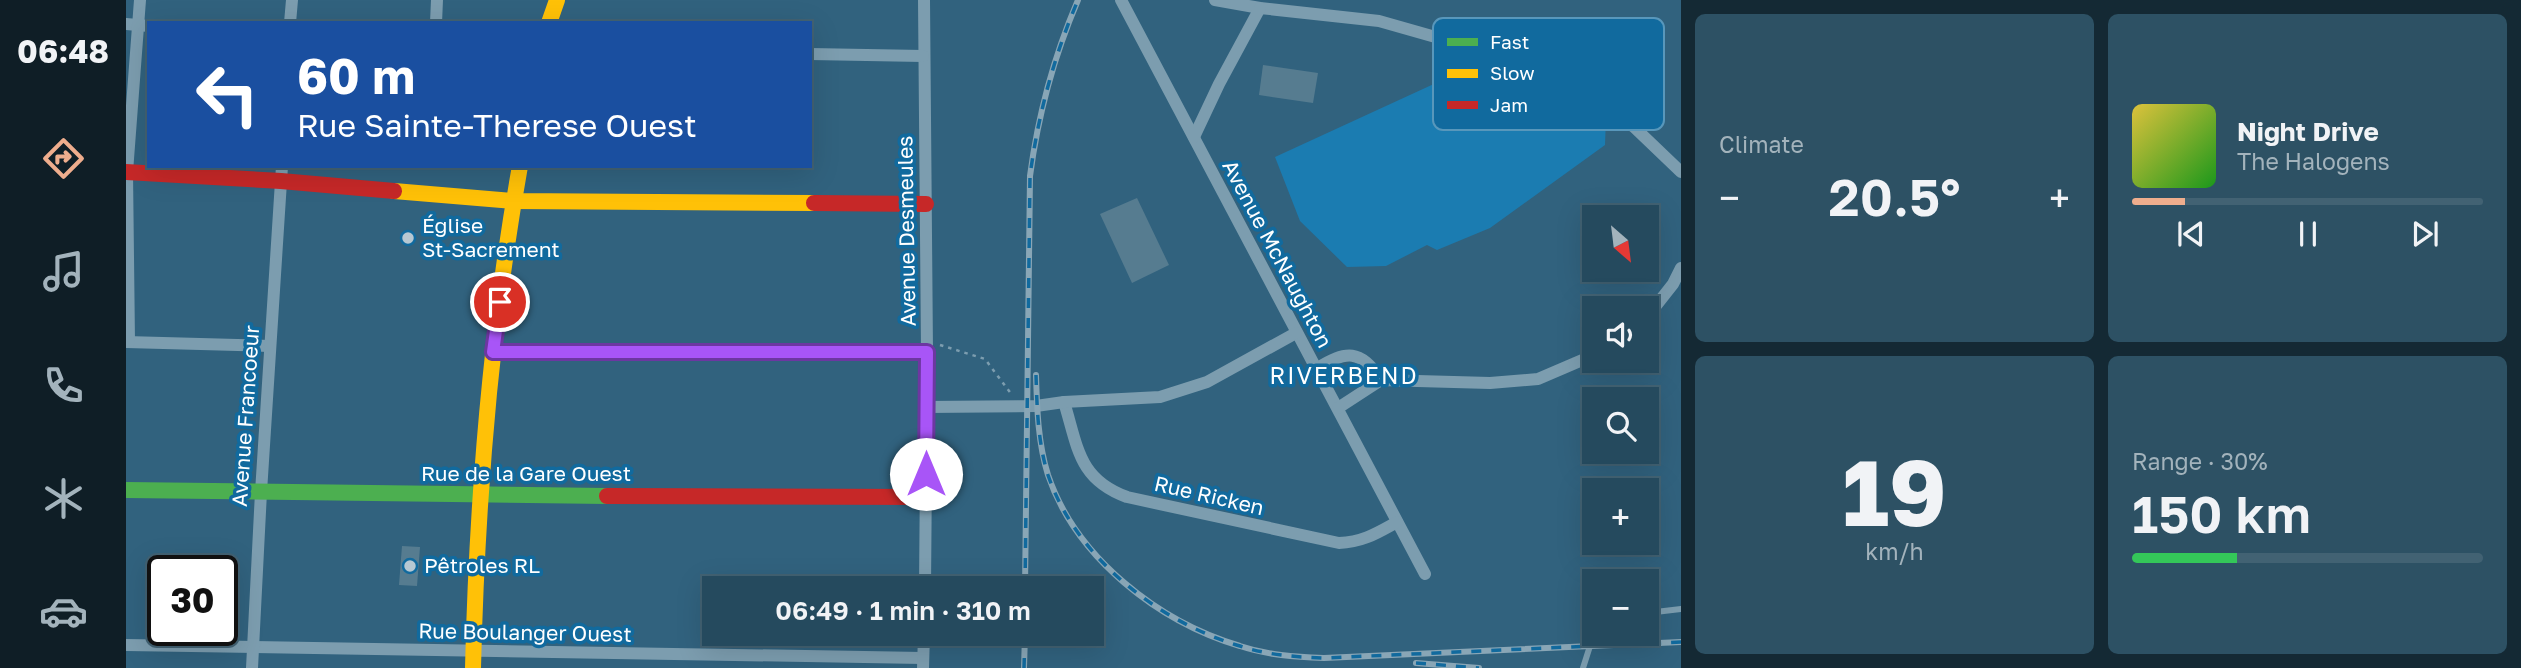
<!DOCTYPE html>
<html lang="en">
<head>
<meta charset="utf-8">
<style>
	body { margin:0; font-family:"Golos Text",sans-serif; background:#2d5164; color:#f1f3f6; height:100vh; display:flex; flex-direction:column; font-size:26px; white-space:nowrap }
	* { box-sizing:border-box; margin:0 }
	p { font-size:23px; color:#a3b3bc }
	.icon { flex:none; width:38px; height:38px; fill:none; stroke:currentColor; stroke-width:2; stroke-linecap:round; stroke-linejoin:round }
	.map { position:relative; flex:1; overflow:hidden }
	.sheet { display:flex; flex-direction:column; gap:14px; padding:14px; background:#142934; width:840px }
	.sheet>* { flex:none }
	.hud { position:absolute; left:21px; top:21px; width:665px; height:147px; border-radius:0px; box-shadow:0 7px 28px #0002,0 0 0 2px #426273; background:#1a4fa0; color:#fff; overflow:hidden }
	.needle { width:46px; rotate:152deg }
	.tools { position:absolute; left:1456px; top:205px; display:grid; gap:14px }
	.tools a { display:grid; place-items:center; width:77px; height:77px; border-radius:0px; background:#254a5e; box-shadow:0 7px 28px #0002,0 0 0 2px #426273; font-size:35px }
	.speed { position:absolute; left:21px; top:555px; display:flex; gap:14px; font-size:35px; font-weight:700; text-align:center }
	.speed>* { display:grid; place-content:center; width:91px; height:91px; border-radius:50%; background:#254a5e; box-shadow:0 7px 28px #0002,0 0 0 2px #426273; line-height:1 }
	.speed .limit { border:4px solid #111; border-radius:10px; background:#fff; color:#111 }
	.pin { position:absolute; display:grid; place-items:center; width:60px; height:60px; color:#fff; margin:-30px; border:4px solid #fff; border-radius:50%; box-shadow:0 2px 7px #0007 }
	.me { position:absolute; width:77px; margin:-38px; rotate:0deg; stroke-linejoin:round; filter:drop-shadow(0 0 5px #0008) }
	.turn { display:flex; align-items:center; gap:24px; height:147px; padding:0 35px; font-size:32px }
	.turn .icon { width:91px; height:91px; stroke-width:2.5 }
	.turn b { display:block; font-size:49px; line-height:60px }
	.big { font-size:52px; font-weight:600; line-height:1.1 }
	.sheet .card { flex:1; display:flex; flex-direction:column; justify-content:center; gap:10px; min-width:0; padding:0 24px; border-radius:10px; background:#2d5164 }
	.sheet .dial { align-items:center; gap:0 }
	.dial b { font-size:91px; line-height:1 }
	.song { display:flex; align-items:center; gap:21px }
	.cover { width:84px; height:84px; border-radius:10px; background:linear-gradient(135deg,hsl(50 70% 55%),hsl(120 70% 35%)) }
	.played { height:7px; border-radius:4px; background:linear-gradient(90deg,#eead8d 15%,#426273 15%) }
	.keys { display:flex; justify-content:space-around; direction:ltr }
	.heat { display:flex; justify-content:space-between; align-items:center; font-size:38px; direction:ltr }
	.charge { height:10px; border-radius:5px; background:linear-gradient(90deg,#34c759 30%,#426273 0) }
	.sheet .tiles { flex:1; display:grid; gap:14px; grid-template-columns:repeat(2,1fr) }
	.trip { position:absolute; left:576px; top:576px; width:402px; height:70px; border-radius:0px; background:#254a5e; box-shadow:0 7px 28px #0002,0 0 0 2px #426273; font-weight:600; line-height:70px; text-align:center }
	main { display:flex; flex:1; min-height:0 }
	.menu { display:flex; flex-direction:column; width:126px; justify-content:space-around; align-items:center; background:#0f1e26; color:#a3b3bc }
	.menu .icon { width:49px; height:49px }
	.menu .on { color:#eead8d }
	.menu b { font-size:32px; color:#f1f3f6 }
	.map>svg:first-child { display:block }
	.green { fill:#1b7cb1 }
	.building { fill:#567c90 }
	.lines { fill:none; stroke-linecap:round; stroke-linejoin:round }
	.path { stroke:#7c9daf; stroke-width:2.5; stroke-dasharray:3.5 5; stroke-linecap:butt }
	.lane { stroke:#7c9daf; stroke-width:6 }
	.street { stroke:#7c9daf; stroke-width:12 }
	.fast { stroke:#4caf50; stroke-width:16 }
	.slow { stroke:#ffc107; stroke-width:16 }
	.jam { stroke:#c62828; stroke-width:16 }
	.rail-casing { stroke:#89a6b6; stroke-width:6 }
	.rail { stroke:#116a9e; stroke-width:3.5; stroke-dasharray:10; stroke-linecap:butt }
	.route-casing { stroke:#6d37a1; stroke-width:18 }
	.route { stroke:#a855f7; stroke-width:12 }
	.poi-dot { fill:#b7c8d2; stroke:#116a9e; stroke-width:2.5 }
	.labels { text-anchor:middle; stroke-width:7; stroke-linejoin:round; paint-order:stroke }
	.poi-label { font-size:21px; fill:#fff; stroke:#116a9e; text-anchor:start }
	.street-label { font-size:21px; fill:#fff; stroke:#116a9e }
	.neighbourhood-label { font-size:23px; letter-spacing:2px; fill:#fff; stroke:#116a9e }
	.key { fill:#116a9e; stroke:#5897bb; stroke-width:2 }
	.key-label { font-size:19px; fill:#fff }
</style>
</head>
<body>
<main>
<nav class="menu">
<b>06:48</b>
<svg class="icon on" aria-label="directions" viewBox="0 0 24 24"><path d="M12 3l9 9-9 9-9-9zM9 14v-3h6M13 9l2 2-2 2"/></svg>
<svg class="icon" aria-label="music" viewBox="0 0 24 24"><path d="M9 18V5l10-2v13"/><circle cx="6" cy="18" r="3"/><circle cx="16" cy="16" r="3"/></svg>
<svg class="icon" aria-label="phone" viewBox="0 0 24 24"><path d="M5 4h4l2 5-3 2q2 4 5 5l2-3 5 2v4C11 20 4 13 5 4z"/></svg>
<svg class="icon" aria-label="climate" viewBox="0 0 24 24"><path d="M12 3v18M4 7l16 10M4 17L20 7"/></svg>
<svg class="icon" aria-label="car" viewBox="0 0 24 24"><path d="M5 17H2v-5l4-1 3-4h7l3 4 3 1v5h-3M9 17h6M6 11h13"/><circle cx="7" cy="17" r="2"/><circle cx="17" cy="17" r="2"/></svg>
</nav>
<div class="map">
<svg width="1555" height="668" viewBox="0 0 1555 668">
	<rect width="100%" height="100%" fill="#31627e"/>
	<polygon class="green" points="1360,60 1441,89 1480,117 1479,145 1364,228 1311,250 1301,245 1260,266 1221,267 1174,221 1149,157"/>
	<g class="building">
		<polygon points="1137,65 1192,73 1187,103 1133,95"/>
		<polygon points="1011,198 1043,265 1006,283 974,214"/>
		<polygon points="276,546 294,547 291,586 273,585"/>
	</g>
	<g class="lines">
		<polyline class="path" points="814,345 859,359 886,395"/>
		<g class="lane">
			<polyline points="1521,613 1555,609"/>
			<polyline points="1457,668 1464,646 1475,634"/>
		</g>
		<g class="street">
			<polyline points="798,0 801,352 799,588"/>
			<polyline points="995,0 1299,574"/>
			<polyline points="1089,0 1134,8 1253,21 1334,44 1401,66 1463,92 1508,127 1555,172"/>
			<polyline points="164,23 166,0"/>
			<polyline points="310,23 311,0"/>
			<polyline points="0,24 23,26"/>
			<polyline points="684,54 797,56"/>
			<polyline points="1068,137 1093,84 1134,8"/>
			<polyline points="1521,317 1547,284 1555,268"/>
			<polyline points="0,342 144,346"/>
			<polyline points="3,342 1,172 14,0"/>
			<polyline points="367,352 801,352"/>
			<path d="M1190,369C1220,350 1235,349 1255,380"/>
			<path d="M938,402C952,447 952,479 1001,497L1213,543C1237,542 1251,533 1271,522"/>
			<polyline points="799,407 910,406 938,402 1034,397 1081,382 1170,333"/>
			<polyline points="1212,408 1255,380 1364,383 1412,379 1468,355"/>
			<polyline points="0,645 797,658"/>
			<polyline points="126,668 135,492 156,166"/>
			<polyline points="797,668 798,634"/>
		</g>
		<polyline class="fast" points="0,490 481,496"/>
		<g class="slow">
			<polyline points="423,23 431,0"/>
			<polyline points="268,191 387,201 688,203"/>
			<path d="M347,668C351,499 364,332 394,166"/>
		</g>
		<g class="jam">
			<polyline points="0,172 155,181 268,191"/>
			<polyline points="688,203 800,204"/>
			<polyline points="481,496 800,497"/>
		</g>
		<g class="rail-casing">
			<g id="rail">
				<path d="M910,375C911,409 912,443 922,475C950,558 1033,622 1114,646C1141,655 1169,657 1198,658L1555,642"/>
				<path d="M899,588L904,176C912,115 928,56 952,0"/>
				<polyline points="1290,663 1353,668"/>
				<polyline points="898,668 899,634"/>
			</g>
		</g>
		<use href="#rail" class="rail"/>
	</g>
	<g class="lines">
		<g class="route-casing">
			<polyline id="route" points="374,302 367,352 801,352 800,474"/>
		</g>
		<use href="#route" class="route"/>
	</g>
	<g class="poi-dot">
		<circle cx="282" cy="238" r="7"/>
		<circle cx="284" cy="566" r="7"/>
	</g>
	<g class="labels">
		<g class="poi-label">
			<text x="296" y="233">Église<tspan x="296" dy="24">St-Sacrement</tspan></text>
			<text x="298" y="573">Pêtroles RL</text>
		</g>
		<g class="street-label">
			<text transform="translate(781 231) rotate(-91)" y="7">Avenue Desmeules</text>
			<text transform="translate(1151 254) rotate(62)" y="7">Avenue McNaughton</text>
			<text transform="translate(120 416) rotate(-86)" y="7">Avenue Francoeur</text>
			<text x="400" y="481">Rue de la Gare Ouest</text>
			<text transform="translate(1083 496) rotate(13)" y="7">Rue Ricken</text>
			<text transform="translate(399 633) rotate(1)" y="7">Rue Boulanger Ouest</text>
		</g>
		<g class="neighbourhood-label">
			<text x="1218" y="384">RIVERBEND</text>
		</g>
	</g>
	<rect x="1307" y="18" width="231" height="112" rx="10" class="key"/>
	<rect x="1321" y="38" width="31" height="8" fill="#4caf50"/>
	<rect x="1321" y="69" width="31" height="9" fill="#ffc107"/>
	<rect x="1321" y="101" width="31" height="8" fill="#c62828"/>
	<g class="key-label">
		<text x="1364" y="49">Fast</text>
		<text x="1364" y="80">Slow</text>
		<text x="1364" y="112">Jam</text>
	</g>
</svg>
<div class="tools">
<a><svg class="needle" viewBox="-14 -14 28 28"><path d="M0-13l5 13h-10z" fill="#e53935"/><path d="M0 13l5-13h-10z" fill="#a3b3bc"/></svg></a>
<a><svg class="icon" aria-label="sound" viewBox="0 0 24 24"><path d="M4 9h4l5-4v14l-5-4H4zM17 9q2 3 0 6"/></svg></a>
<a><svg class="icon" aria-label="search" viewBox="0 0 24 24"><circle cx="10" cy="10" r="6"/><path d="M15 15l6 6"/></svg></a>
<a>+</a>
<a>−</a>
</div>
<div class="speed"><div class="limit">30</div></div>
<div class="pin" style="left:374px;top:302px;background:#d93025"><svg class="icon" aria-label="arrive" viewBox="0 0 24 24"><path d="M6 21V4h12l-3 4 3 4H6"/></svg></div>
<svg class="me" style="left:800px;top:474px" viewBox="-20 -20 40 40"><circle r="19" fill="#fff"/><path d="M0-13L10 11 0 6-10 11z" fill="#a855f7"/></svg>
<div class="trip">06:49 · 1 min · 310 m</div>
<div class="hud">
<div class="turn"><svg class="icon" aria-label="left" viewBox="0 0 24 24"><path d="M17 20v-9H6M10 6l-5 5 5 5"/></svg><div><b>60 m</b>Rue Sainte-Therese Ouest</div></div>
</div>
</div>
<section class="sheet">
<div class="tiles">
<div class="card"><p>Climate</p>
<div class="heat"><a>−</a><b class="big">20.5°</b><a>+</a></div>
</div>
<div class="card">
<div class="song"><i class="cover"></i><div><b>Night Drive</b><p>The Halogens</p></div></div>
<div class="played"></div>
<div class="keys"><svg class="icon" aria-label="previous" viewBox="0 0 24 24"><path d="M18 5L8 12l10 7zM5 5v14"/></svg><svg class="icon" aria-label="pause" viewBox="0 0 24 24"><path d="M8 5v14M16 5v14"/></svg><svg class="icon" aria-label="next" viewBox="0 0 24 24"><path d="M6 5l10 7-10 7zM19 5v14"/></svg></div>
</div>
<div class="card dial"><b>19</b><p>km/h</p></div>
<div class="card"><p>Range · 30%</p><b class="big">150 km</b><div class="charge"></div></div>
</div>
</section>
</main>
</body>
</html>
